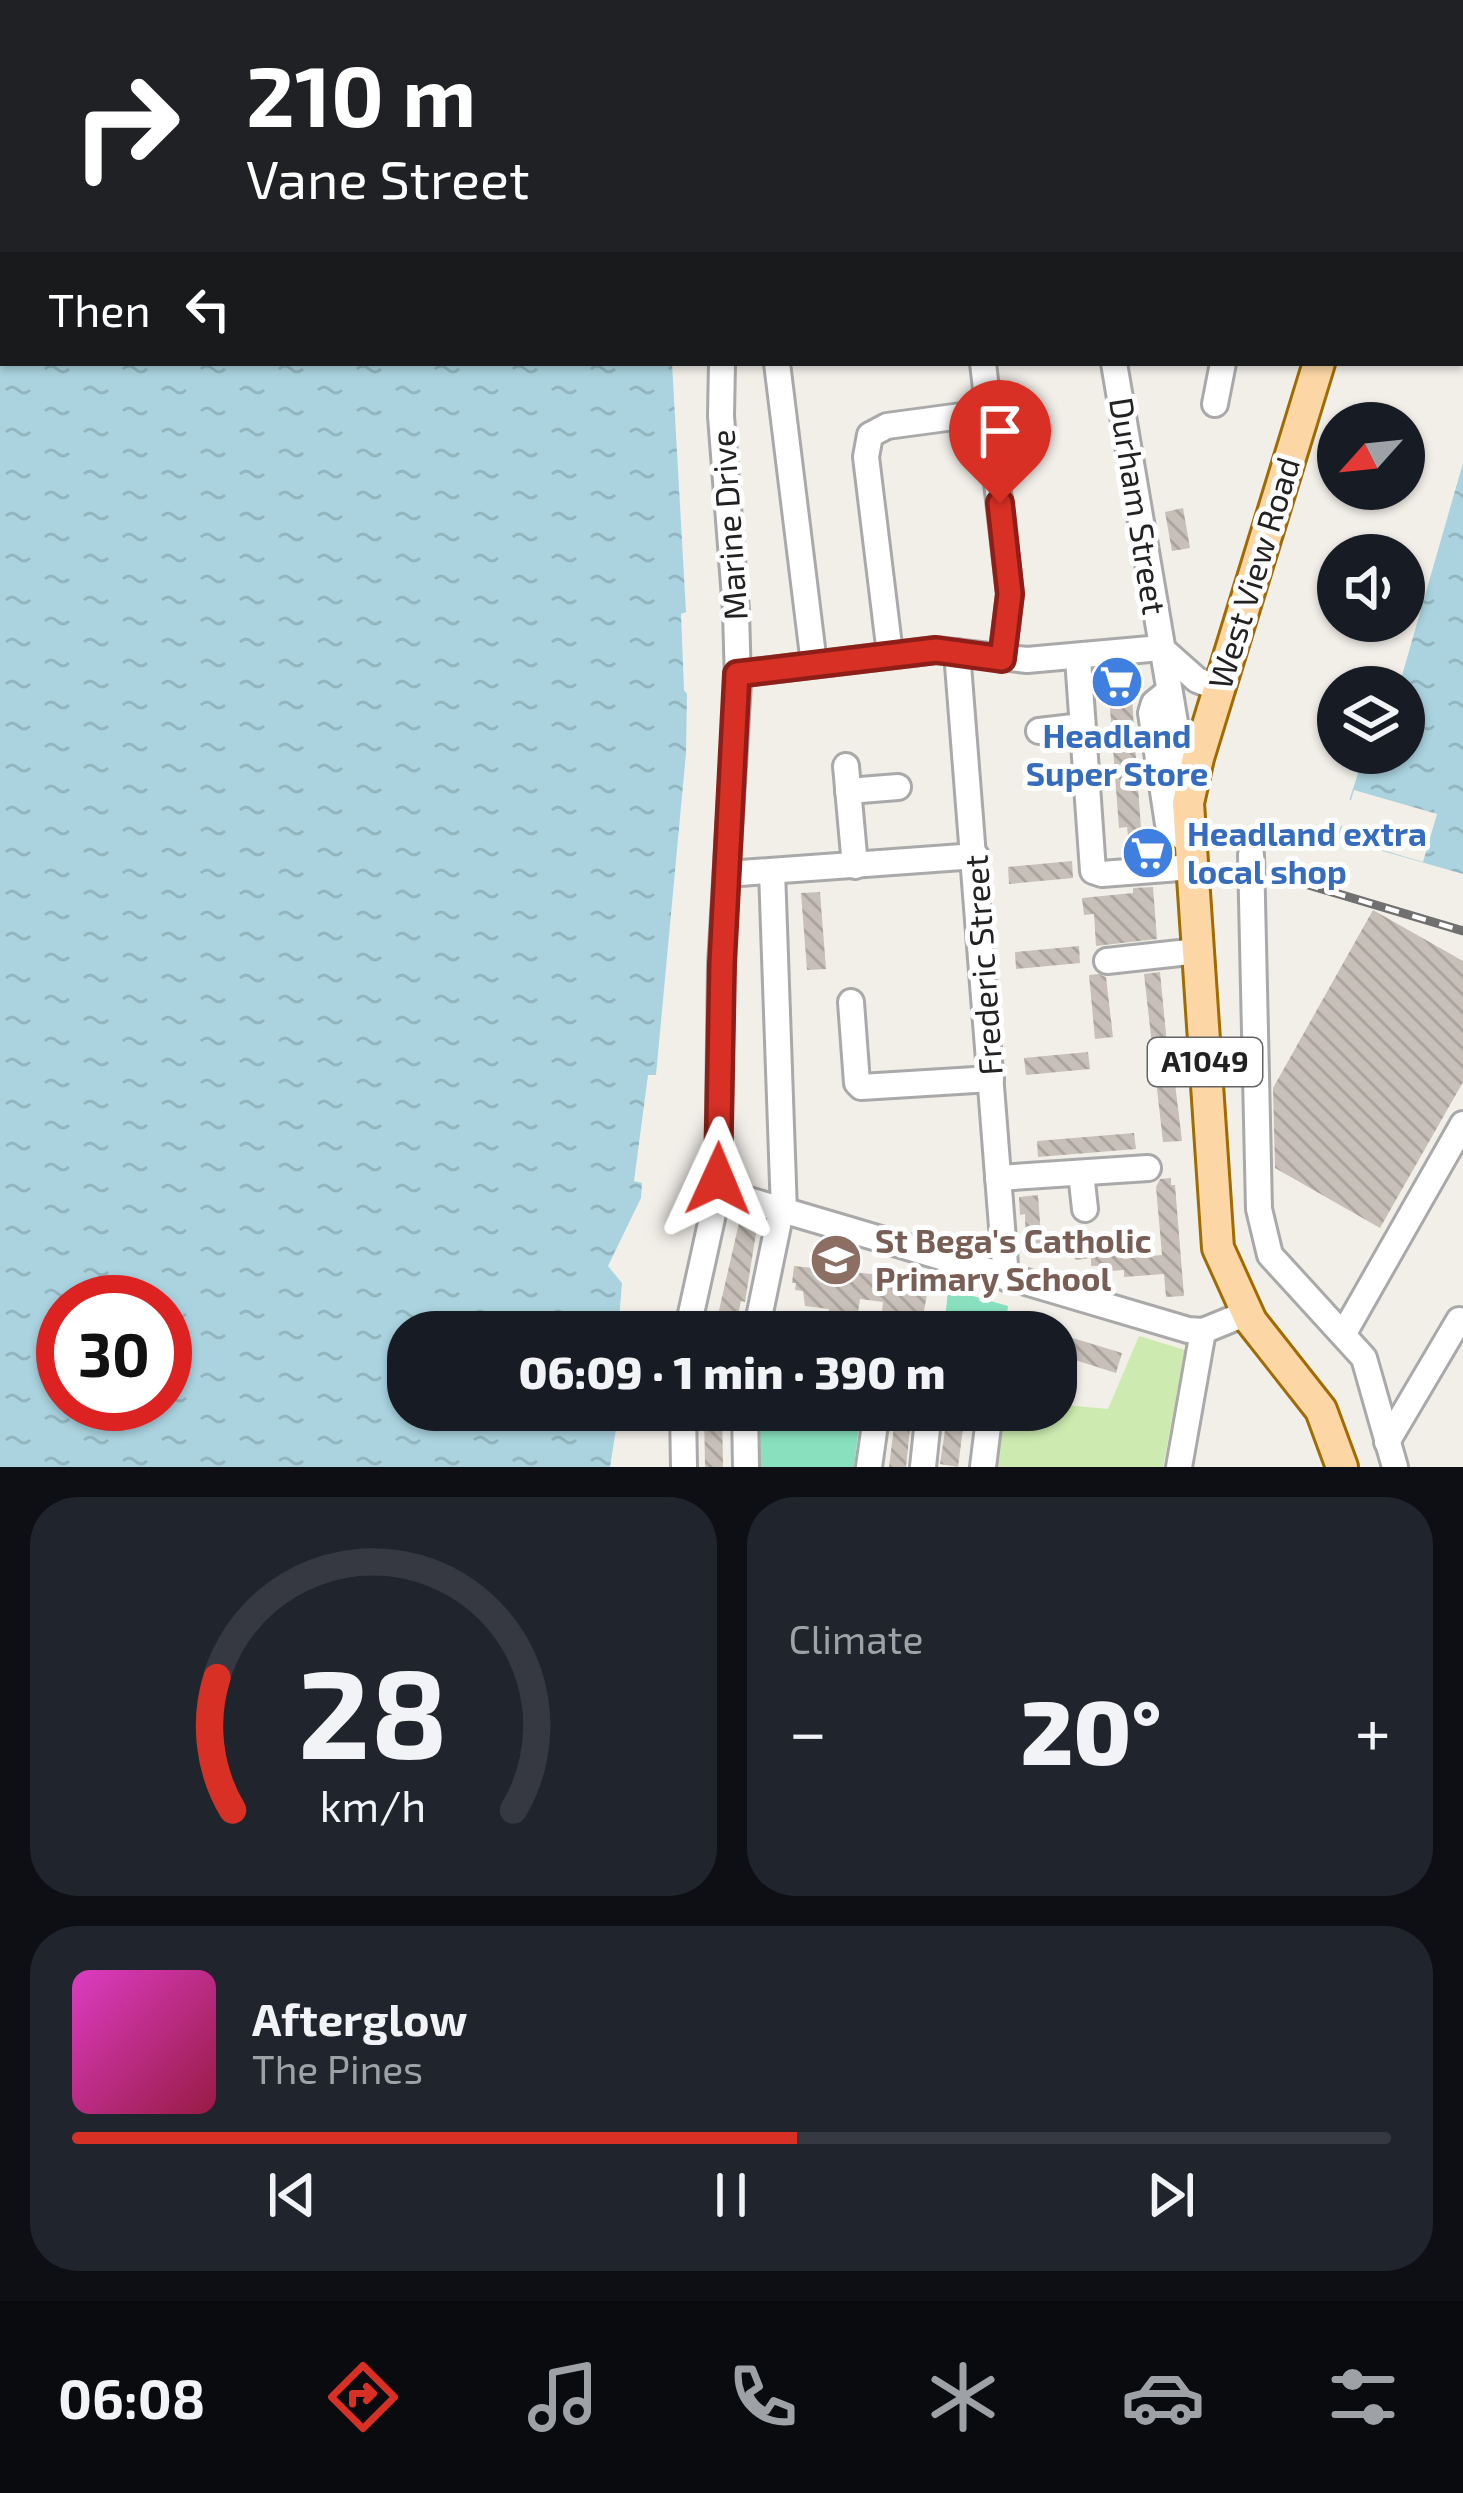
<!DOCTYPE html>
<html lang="en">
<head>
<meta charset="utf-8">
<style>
	body { margin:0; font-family:"Exo 2",sans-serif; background:#20242c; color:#f1f3f6; height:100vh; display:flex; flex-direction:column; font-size:45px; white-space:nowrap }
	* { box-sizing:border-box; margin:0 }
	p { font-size:39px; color:#9ea1a6 }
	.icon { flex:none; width:66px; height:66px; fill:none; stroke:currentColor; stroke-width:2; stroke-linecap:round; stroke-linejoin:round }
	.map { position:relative; height:1467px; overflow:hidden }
	.drawer { display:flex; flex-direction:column; gap:30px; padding:30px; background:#0d0f14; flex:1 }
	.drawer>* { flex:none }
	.guide { position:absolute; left:0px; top:0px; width:1464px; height:366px; box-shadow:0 3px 9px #0004; background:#202124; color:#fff; overflow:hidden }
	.needle { width:78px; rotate:243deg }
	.buttons { position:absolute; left:1317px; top:402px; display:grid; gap:24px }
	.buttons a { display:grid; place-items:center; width:108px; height:108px; border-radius:50%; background:#171b24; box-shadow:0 3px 9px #0004; font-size:60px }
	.speed { position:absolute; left:36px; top:1275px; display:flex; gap:24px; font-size:60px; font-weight:700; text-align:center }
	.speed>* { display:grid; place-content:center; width:156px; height:156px; border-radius:50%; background:#171b24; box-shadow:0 3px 9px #0004; line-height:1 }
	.speed .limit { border:18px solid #d22; background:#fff; color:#111 }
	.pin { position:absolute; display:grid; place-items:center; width:102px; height:102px; color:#fff; margin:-123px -51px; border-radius:50% 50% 50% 0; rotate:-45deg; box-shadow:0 0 12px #0007 }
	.pin .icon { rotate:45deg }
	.me { position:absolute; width:132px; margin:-66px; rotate:1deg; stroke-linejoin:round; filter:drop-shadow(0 0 9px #0008) }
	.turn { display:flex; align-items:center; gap:42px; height:252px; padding:0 48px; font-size:54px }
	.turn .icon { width:156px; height:156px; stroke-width:2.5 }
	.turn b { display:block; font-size:84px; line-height:102px }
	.then { display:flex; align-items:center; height:114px; padding:0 48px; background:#0003; gap:24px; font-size:45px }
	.big { font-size:90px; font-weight:800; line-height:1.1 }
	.drawer .tile { flex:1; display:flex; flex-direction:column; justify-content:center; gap:18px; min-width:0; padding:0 42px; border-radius:48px; background:#20242c }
	.drawer .dial { align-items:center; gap:0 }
	.dial svg { height:312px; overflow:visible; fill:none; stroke:#363941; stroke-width:7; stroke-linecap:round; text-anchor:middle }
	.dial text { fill:#f1f3f6; stroke:none }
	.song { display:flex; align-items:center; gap:36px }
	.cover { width:144px; height:144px; border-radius:18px; background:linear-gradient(135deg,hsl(310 70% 55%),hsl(340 70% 35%)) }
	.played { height:12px; border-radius:6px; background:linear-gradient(90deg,#d93025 55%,#363941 55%) }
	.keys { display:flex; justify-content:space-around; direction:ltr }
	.heat { display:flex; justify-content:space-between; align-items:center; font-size:66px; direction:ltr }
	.drawer .tiles { flex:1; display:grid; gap:30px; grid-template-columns:1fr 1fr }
	.tile:last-child { grid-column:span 2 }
	.trip { position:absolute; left:387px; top:1311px; width:690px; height:120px; border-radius:48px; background:#171b24; box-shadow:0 3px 9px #0004; font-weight:800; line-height:120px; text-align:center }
	.menu { display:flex; height:192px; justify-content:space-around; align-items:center; background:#090b0e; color:#9ea1a6 }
	.menu .icon { width:84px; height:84px }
	.menu .current { color:#d93025 }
	.menu b { font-size:54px; color:#f1f3f6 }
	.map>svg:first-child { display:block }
	.grass { fill:#cdebb0 }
	.pitch { fill:#88e0be }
	.water { fill:url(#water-ripples); fill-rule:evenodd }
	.pier { fill:#f2efe9 }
	.building { fill:url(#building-back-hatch) }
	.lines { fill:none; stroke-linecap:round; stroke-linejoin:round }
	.minor-casing { stroke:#a9a9a9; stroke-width:30 }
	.major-casing { stroke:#a06b00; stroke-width:36 }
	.minor { stroke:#fff; stroke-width:24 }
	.major { stroke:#fcd6a4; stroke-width:30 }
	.rail-casing { stroke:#707070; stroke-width:9 }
	.rail { stroke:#fff; stroke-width:4.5; stroke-dasharray:14; stroke-linecap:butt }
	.route-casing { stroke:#8d1f18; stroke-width:30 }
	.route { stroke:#d93025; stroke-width:21 }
	.labels { text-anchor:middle; stroke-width:10; stroke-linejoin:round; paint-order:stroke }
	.shield { fill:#fff; stroke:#646464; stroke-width:3 }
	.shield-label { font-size:30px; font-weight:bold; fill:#222 }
	.street-label { font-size:33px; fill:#222; stroke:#fff }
	.shop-label { font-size:33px; font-weight:bold; fill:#366cbe; stroke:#fff }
	.education-label { font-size:33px; font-weight:bold; fill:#785e54; stroke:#fff; text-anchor:start }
</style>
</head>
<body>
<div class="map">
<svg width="1463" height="1467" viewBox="0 0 1463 1467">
	<defs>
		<pattern id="water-ripples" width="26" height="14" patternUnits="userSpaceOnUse" patternTransform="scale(3)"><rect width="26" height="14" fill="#aad3df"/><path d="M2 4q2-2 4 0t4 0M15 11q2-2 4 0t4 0" fill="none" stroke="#92b5bf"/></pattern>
		<pattern id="building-back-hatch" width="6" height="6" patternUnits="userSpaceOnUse" patternTransform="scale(3)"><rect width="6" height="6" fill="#c7bfb8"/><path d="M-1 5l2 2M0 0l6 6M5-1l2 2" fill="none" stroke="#aba49e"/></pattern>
	</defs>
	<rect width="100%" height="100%" fill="#f2efe9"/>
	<polygon class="grass" points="1139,1336 1185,1350 1163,1467 995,1467 1002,1410 1056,1410 1056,1404 1108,1409"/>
	<g class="pitch">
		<polygon points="948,1289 1008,1306 1005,1332 944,1332"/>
		<polygon points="748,1410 861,1410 854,1467 748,1467"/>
	</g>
	<g class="water">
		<path d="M0,0H657V3H3V363H672L686,612L681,614L684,690L687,694L686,753L656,1075H648L634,1181L642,1183L641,1198L608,1266L622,1283L618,1332H408V1410H619L610,1467H0ZM63,1302H165V1404H63Z"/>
		<polygon points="1463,463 1463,874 1337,838 1362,761 1350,757 1351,753 1404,753 1404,687 1371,687 1376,673 1401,679"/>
	</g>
	<polygon class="pier" points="1354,790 1437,814 1423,862 1339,837 1342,826 1335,823 1344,798 1351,800"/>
	<g class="building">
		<polygon points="1183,508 1190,548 1172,551 1165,512"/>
		<polygon points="1138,667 1140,692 1132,693 1134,731 1141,829 1149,828 1151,854 1130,855 1127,827 1119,828 1109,695 1097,696 1095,671"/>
		<polygon points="1072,861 1073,878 1009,884 1008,867"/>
		<polygon points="1153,887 1157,939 1096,946 1094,914 1084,915 1082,898 1133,893 1133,888"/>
		<polygon points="820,892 826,969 807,970 801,893"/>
		<polygon points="1373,910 1463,961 1463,1082 1380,1228 1275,1168 1273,1088"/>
		<polygon points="1079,946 1080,963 1016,969 1015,952"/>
		<polygon points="1160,972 1170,1075 1174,1075 1182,1141 1163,1142 1144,974"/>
		<polygon points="1098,974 1106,977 1113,1037 1095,1039 1089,975"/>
		<polygon points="1088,1052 1090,1069 1026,1075 1024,1058"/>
		<polygon points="1134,1133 1136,1149 1038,1157 1037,1141"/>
		<polygon points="1171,1178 1171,1185 1175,1185 1184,1296 1166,1297 1164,1274 1124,1277 1124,1270 1099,1272 1099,1266 1091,1266 1091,1258 1075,1260 1074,1252 1026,1253 1025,1214 1020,1215 1019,1197 1038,1195 1041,1236 1073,1234 1074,1240 1090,1239 1090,1246 1106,1245 1107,1252 1123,1251 1123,1259 1162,1255 1156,1187 1160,1179"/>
		<polygon points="739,1223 757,1227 745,1302 741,1301 734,1332 714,1332"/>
		<polygon points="794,1266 881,1275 880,1284 928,1289 920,1332 880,1332 883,1302 860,1299 855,1332 827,1329 829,1309 805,1306 803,1291 795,1290 796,1283 792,1283"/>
		<polygon points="1056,1333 1122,1353 1116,1373 1056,1354"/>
		<polygon points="704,1410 722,1410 723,1467 705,1467"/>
		<polygon points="896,1410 912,1410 906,1467 889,1467"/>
		<polygon points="948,1410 965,1413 958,1467 940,1464"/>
	</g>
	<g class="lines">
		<g class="minor-casing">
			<g id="minor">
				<polyline points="702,0 702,3"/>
				<polyline points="789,0 790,3"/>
				<polyline points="1060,0 1060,3"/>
				<polyline points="1119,0 1120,3"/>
				<polyline points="1239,3 1261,0"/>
				<polyline points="777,363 814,664"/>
				<polyline points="983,363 1010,594 1002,659"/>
				<polyline points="1114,363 1187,793"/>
				<polyline points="1215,404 1223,363"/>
				<polyline points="1161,648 1197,680 1218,688"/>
				<polyline points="957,652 1006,1278"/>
				<polyline points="890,654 866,457 870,435 887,426 991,412"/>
				<polyline points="1078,658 1093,871 1102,874 1192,867"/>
				<polyline points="737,674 936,650 1027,660 1161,648"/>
				<polyline points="1169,691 1154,703 1151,713 1168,824 1191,845"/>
				<polyline points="1039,731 1082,726"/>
				<polyline points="846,766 855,866"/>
				<polyline points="848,791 898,787"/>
				<polyline points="1251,855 1259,1209 1270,1255 1364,1358 1395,1467"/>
				<polyline points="772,871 784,1212"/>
				<polyline points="727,874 976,856"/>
				<polyline points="1107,961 1198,951"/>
				<polyline points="851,1002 857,1083 861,1087 991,1079"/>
				<polyline points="1081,1173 1085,1209"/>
				<polyline points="998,1178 1148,1168"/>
				<polyline points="718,1191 1188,1330 1203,1331 1247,1313"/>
				<polyline points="687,1332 718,1191 721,964 738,683 736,611 721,416 722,363"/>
				<polyline points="756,1332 781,1211"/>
				<polyline points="1344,1333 1463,1124"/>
				<polyline points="683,1410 684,1467"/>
				<polyline points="745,1410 746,1467"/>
				<polyline points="1387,1442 1459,1320 1463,1323"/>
				<polyline points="869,1467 877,1410"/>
				<polyline points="923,1467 929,1410"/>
				<polyline points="983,1467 990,1410"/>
				<polyline points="1179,1467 1203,1331"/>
			</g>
		</g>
		<g class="major-casing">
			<g id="major">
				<polyline points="1361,0 1362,3"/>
				<polyline points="1319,363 1198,758 1188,803 1218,1248 1251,1321 1321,1410 1342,1467"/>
			</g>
		</g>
		<use href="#minor" class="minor"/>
		<use href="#major" class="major"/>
		<g class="rail-casing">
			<polyline id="rail" points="1305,884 1463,931"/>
		</g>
		<use href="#rail" class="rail"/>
	</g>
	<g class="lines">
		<g class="route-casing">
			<polyline id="route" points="718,1179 722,964 737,674 936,650 1002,659 1010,594 1000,503"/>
		</g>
		<use href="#route" class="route"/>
	</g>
	<defs>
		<g id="supermarket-disc" transform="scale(2.7)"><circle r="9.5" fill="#3f7fe0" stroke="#fff"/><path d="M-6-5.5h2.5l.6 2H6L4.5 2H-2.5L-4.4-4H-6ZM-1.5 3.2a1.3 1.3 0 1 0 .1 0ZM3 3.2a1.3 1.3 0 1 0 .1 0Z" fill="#fff"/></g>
		<g id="school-disc" transform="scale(2.7)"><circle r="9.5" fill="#8d6e63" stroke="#fff"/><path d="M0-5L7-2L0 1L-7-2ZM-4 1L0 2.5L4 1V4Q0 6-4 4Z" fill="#fff"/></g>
	</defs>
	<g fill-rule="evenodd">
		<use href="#supermarket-disc" x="1117" y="682"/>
		<use href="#supermarket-disc" x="1148" y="853"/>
		<use href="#school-disc" x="836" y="1260"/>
	</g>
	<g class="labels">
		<rect class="shield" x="1148" y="1038" width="114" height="48" rx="9"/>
		<g class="shield-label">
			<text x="1205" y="1072">A1049</text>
		</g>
		<g class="street-label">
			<text transform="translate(1138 506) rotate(81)" y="12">Durham Street</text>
			<text transform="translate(729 525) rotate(-94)" y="12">Marine Drive</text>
			<text transform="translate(1254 573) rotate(-73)" y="12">West View Road</text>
			<text transform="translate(983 965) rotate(-94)" y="12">Frederic Street</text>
		</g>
		<g class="shop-label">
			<text x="1117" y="748">Headland<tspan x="1117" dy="38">Super Store</tspan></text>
			<text x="1187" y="846" text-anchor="start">Headland extra<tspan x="1187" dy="38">local shop</tspan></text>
		</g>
		<g class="education-label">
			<text x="875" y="1253">St Bega's Catholic<tspan x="875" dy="38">Primary School</tspan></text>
		</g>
	</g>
</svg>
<div class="buttons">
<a><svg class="needle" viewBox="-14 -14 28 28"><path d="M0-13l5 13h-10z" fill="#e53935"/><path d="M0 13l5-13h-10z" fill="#9ea1a6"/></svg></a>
<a><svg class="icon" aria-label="sound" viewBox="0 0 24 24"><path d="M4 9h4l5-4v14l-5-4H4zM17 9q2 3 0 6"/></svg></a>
<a><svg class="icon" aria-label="layers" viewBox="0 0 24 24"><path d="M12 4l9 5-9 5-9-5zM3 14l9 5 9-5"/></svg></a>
</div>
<div class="speed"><div class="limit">30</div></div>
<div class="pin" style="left:1000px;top:503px;background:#d93025"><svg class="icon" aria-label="arrive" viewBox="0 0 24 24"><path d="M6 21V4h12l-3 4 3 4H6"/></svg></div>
<svg class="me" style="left:718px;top:1179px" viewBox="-20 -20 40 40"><path d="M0-17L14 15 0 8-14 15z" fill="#d93025" stroke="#fff" stroke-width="4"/></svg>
<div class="trip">06:09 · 1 min · 390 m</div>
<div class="guide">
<div class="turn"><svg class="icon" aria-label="right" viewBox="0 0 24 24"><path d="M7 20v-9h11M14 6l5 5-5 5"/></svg><div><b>210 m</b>Vane Street</div></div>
<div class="then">Then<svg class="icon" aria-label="left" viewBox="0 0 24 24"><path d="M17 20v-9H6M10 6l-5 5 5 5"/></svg></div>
</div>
</div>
<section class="drawer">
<div class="tiles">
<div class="tile dial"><svg viewBox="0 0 100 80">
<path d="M14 69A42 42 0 1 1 86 69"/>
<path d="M14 69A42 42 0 0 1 10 35" stroke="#d93025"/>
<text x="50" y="56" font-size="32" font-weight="700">28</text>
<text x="50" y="72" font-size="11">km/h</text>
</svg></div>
<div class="tile"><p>Climate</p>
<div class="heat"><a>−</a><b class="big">20°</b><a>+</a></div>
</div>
<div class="tile">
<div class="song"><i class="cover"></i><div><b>Afterglow</b><p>The Pines</p></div></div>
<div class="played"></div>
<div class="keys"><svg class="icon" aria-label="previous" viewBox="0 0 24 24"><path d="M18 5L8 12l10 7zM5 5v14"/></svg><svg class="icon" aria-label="pause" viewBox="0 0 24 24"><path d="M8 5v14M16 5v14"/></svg><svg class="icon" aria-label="next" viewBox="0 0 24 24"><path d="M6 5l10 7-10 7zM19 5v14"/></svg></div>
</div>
</div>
</section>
<nav class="menu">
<b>06:08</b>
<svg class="icon current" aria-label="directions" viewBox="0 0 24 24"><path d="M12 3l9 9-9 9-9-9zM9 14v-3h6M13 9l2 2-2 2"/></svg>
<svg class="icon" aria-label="music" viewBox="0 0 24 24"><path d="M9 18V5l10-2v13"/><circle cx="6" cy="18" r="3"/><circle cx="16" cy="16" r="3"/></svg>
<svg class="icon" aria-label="phone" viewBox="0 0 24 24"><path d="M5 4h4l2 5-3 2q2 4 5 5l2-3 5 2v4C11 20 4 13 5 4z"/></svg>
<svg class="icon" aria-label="climate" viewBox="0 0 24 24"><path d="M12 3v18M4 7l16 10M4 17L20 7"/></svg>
<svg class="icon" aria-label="car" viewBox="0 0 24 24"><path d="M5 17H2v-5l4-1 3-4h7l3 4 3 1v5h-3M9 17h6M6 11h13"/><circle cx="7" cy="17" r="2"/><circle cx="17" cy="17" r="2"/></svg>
<svg class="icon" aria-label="filters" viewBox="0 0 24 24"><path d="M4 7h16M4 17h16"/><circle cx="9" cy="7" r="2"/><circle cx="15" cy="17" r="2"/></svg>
</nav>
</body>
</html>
